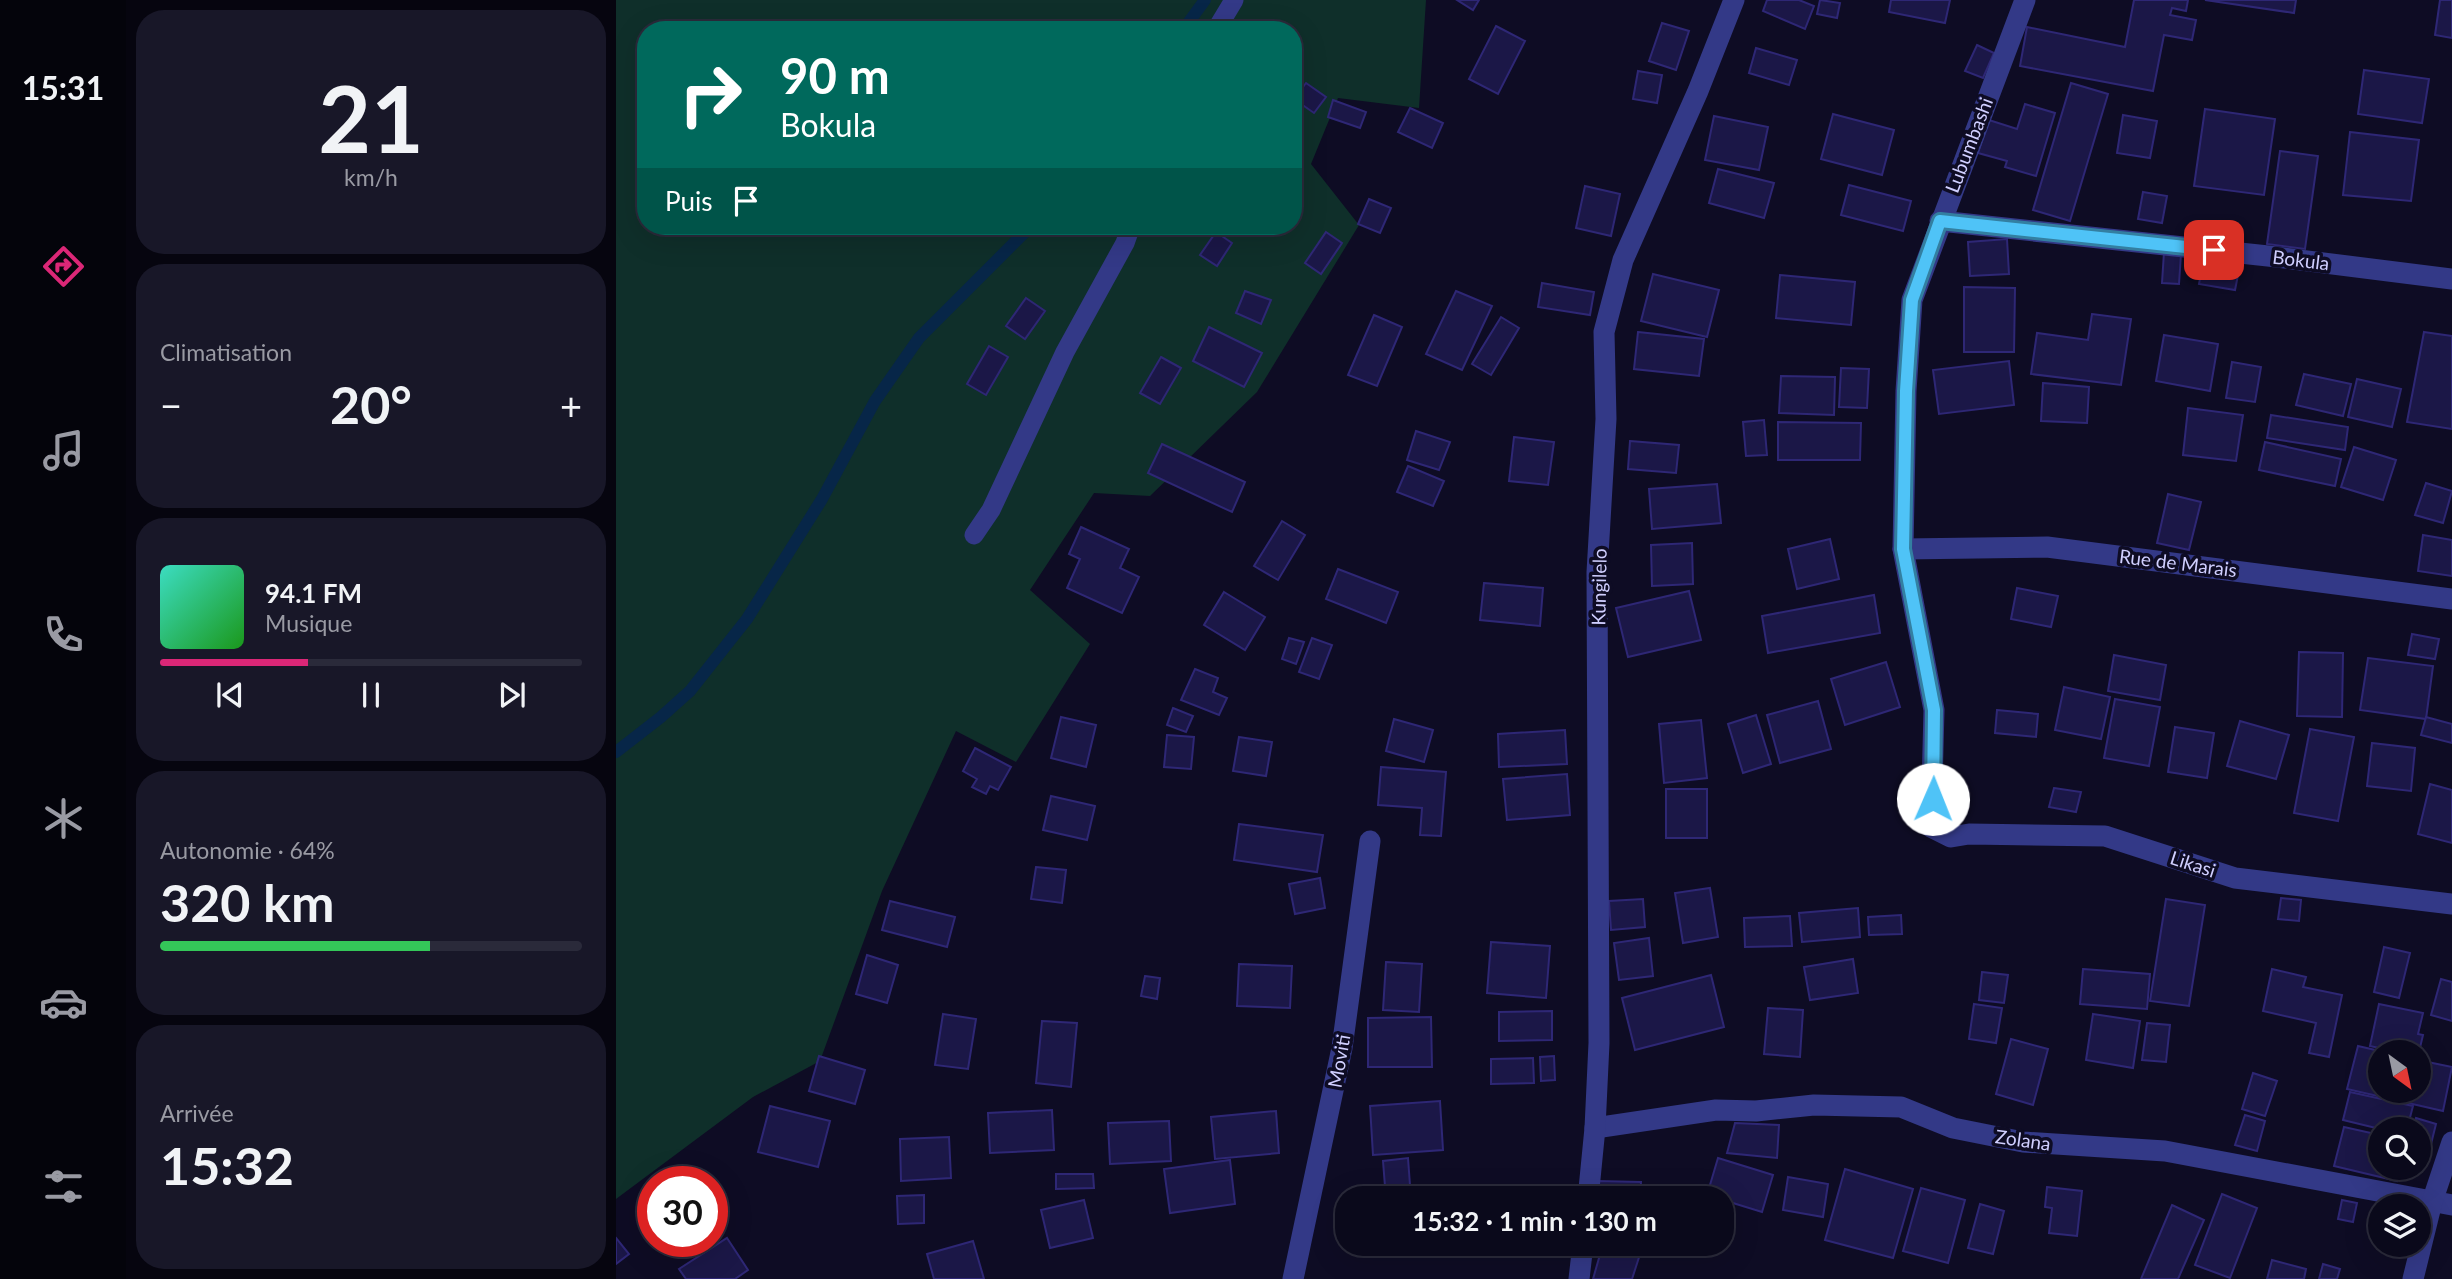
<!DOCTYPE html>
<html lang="fr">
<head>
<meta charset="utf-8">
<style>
	body { margin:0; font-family:Lato,sans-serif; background:#181728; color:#f1f3f6; height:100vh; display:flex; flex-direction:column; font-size:26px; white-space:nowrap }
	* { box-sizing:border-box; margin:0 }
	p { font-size:23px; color:#999aa3 }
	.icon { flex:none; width:38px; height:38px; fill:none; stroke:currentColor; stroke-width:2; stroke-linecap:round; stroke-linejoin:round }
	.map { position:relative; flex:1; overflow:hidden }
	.drawer { display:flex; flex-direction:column; gap:10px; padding:10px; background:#06050f; width:490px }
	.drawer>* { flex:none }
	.banner { position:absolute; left:21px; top:21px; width:665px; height:214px; border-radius:28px; box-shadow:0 7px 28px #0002,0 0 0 2px #2a2a3a; background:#00695c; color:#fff; overflow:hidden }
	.needle { width:46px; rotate:147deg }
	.buttons { position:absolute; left:1752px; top:1040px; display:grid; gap:14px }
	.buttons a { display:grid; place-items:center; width:63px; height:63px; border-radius:50%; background:#0a091b; box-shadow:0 7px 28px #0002,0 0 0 2px #2a2a3a; font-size:35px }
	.speed { position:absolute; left:21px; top:1166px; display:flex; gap:14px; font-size:35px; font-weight:700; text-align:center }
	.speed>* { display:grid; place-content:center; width:91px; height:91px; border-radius:50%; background:#0a091b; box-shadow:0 7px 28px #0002,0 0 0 2px #2a2a3a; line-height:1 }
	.speed .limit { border:10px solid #d22; background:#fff; color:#111 }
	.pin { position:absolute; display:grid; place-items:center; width:60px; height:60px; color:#fff; margin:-30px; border-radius:14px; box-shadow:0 4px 10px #0006 }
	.me { position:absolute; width:77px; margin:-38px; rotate:1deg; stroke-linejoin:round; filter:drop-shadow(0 0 5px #0008) }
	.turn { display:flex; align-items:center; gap:24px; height:147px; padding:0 28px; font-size:32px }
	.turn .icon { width:91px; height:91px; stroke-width:2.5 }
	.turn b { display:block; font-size:49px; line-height:60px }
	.then { display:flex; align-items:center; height:66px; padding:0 28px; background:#0003; gap:14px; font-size:26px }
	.big { font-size:52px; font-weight:700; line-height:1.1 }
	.drawer .card { flex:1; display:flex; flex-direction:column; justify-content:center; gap:10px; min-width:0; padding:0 24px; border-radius:28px; background:#181728 }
	.drawer .dial { align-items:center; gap:0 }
	.dial b { font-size:91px; line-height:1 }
	.song { display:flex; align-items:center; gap:21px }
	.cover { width:84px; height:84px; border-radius:10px; background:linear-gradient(135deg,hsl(170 70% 55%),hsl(120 70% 35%)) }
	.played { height:7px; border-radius:4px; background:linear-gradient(90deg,#db2777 35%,#2a2a3a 35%) }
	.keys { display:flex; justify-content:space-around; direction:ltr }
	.heat { display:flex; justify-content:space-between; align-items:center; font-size:38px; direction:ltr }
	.charge { height:10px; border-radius:5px; background:linear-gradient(90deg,#34c759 64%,#2a2a3a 0) }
	.trip { position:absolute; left:719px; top:1186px; width:399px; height:70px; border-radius:28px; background:#0a091b; box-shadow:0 7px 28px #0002,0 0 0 2px #2a2a3a; font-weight:700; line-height:70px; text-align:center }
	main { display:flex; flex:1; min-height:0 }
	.dock { display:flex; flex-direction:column; width:126px; justify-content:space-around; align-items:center; background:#04040b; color:#999aa3 }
	.dock .icon { width:49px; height:49px }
	.dock .selected { color:#db2777 }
	.dock b { font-size:32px; color:#f1f3f6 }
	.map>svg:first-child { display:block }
	.green { fill:#0f2f2a; fill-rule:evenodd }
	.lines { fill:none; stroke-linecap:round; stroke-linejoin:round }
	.stream { stroke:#072648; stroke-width:12 }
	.building { fill:#1b1747; stroke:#2e2775; stroke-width:2 }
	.lane { stroke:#333987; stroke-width:19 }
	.street { stroke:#333987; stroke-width:21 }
	.route-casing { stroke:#337fa1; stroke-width:18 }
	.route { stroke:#4fc3f7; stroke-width:12 }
	.labels { text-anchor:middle; stroke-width:7; stroke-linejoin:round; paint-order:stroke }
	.street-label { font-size:19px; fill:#d0cfff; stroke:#0e0c24 }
</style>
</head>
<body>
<main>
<nav class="dock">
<b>15:31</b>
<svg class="icon selected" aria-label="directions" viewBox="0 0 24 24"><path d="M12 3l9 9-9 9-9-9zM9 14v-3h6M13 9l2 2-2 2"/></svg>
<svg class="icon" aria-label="music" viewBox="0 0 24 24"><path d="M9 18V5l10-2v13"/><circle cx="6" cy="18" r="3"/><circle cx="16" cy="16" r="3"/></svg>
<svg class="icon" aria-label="phone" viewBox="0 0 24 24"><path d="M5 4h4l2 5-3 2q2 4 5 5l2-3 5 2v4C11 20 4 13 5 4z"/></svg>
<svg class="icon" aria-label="climate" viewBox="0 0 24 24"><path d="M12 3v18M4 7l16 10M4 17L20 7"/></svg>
<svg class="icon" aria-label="car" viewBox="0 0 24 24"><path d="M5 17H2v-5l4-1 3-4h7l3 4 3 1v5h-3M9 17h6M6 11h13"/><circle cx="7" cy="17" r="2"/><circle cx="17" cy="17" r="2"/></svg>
<svg class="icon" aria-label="filters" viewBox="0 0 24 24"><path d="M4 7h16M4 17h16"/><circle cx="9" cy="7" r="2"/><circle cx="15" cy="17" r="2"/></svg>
</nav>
<section class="drawer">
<div class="card dial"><b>21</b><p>km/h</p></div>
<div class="card"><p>Climatisation</p>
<div class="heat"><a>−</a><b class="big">20°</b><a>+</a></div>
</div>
<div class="card">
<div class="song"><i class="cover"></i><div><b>94.1 FM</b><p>Musique</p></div></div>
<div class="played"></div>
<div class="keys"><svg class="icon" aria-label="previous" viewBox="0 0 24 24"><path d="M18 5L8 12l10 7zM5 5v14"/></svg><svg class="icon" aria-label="pause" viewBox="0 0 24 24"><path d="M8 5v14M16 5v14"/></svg><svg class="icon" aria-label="next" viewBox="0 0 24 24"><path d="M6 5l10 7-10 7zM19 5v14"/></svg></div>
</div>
<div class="card"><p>Autonomie · 64%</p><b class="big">320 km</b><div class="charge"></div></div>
<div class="card"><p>Arrivée</p><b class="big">15:32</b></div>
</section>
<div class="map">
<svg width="1836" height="1279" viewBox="0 0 1836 1279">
	<rect width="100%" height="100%" fill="#0e0c24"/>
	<path class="green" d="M0,0H810L803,108L722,98L695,164L743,225L641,392L534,496L478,493L414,590L474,644L400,762L340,731L266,891L204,1061L137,1097L0,1199ZM30,30H677V226H30Z"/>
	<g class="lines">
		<g class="stream">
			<polyline points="567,30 589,0"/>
			<polyline points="0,752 45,717 74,691 131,619 206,499 259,401 303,338 415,226"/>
		</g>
	</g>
	<g class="building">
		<polygon points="841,0 863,0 857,10"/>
		<polygon points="1151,0 1183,0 1198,6 1189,29 1147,11"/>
		<polygon points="1204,0 1224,3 1221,18 1201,14"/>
		<polygon points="1275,0 1334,0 1329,23 1273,12"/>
		<polygon points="1518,0 1572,0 1570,11 1556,8 1554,15 1580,20 1576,40 1548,35 1537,91 1404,66 1411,27 1509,47"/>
		<polygon points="1589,0 1680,0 1678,13"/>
		<polygon points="1824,0 1836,0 1836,38 1819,35"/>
		<polygon points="1046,23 1073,31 1060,70 1033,61"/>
		<polygon points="880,26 909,41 882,94 853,79"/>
		<polygon points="1361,45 1378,53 1367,78 1349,71"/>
		<polygon points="1140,48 1181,60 1173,85 1133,73"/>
		<polygon points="1748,70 1813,79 1806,123 1742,114"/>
		<polygon points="1022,71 1046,75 1041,103 1017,99"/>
		<polygon points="690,83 710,97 698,113 678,99"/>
		<polygon points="1455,83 1492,94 1454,221 1417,210"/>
		<polygon points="717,100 750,112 744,128 712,117"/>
		<polygon points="1409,104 1439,113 1420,176 1389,167 1391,161 1362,153 1373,120 1401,129"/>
		<polygon points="794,108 827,123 816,148 782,132"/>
		<polygon points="1589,109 1659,119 1648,195 1578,186"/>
		<polygon points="1217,114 1278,130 1266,175 1205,159"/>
		<polygon points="1507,115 1541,121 1534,158 1501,153"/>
		<polygon points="1098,116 1152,127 1143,170 1089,160"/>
		<polygon points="1734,132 1803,140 1795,201 1727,195"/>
		<polygon points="1664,151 1702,156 1689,249 1651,244"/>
		<polygon points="1102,169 1158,183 1148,218 1093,203"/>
		<polygon points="1233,185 1295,201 1287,231 1225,215"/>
		<polygon points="969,186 1004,194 995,236 960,228"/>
		<polygon points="1527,192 1551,196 1546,223 1522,219"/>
		<polygon points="753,199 775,208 764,233 742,224"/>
		<polygon points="600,232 616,243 601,266 584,255"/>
		<polygon points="710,232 726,243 705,274 689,263"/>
		<polygon points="1391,239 1393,274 1354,276 1352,242"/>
		<polygon points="1548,252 1565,254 1563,284 1546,283"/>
		<polygon points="1589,254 1625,260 1619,290 1583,284"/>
		<polygon points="1037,274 1103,290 1091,337 1025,321"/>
		<polygon points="1164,275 1239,282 1235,325 1160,318"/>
		<polygon points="926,283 978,292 974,315 922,307"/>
		<polygon points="1348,287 1399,288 1398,352 1348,352"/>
		<polygon points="629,291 655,300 645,324 620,313"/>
		<polygon points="840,291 876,306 846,370 810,354"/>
		<polygon points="410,298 429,311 409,339 390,326"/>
		<polygon points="1476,314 1515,319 1505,385 1415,374 1421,333 1472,340"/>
		<polygon points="758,315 786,327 761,386 732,375"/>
		<polygon points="885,317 903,328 875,375 856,364"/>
		<polygon points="593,327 646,353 628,387 577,361"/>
		<polygon points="1022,332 1088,339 1083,376 1018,369"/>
		<polygon points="1808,332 1836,336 1836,429 1791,422"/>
		<polygon points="1548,335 1602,344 1594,391 1540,381"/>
		<polygon points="373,346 392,357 370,395 351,384"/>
		<polygon points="545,357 565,368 544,404 524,393"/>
		<polygon points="1393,361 1398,405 1323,414 1317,370"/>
		<polygon points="1616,362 1645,367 1639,402 1610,398"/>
		<polygon points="1225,368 1253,369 1251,408 1223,407"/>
		<polygon points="1688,374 1735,384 1727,416 1680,405"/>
		<polygon points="1165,376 1219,377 1218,415 1163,413"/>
		<polygon points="1741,379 1785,389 1776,427 1732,417"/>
		<polygon points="1427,383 1473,387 1471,423 1425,421"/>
		<polygon points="1572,408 1627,415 1620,461 1567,455"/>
		<polygon points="1655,415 1732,427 1729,450 1651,438"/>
		<polygon points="1148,420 1151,455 1130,456 1127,422"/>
		<polygon points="1162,422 1245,423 1244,460 1162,460"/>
		<polygon points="800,431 834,442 823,470 791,460"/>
		<polygon points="898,437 938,442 932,485 893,481"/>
		<polygon points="1014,441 1063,445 1060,473 1012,469"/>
		<polygon points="1649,442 1725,459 1719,486 1643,470"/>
		<polygon points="546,444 629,482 616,512 532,473"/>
		<polygon points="1738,447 1780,460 1767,500 1725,487"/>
		<polygon points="792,466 828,481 817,506 781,492"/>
		<polygon points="1810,483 1836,491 1827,523 1799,515"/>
		<polygon points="1101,484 1105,523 1036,529 1033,489"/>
		<polygon points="1552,494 1585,502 1573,550 1541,543"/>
		<polygon points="666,521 689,535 662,580 638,566"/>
		<polygon points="465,527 513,549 504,568 523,577 506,613 451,588 464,559 453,554"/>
		<polygon points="1807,535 1836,540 1836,576 1802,571"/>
		<polygon points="1214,539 1223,579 1181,589 1172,549"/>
		<polygon points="1076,543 1077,584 1036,586 1035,545"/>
		<polygon points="722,569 782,592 770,623 710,599"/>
		<polygon points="868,583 927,588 924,626 864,620"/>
		<polygon points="1401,588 1442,596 1435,627 1395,619"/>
		<polygon points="1073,591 1085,640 1012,657 1000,608"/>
		<polygon points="608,592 649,617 629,650 588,625"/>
		<polygon points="1258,595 1264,633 1152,653 1146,616"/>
		<polygon points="1796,634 1823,639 1819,659 1792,655"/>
		<polygon points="673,638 688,642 680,664 666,659"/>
		<polygon points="696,638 716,645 703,679 683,672"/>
		<polygon points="1683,652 1727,653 1726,717 1681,716"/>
		<polygon points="1498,655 1550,665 1544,700 1492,691"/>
		<polygon points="1752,658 1817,666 1810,719 1744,710"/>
		<polygon points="1270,662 1284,707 1229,725 1215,679"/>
		<polygon points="579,669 602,678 597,692 611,698 603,715 565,700"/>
		<polygon points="1448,687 1494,697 1485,739 1439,730"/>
		<polygon points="1499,699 1544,707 1533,766 1488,758"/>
		<polygon points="1202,701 1215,749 1164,763 1151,715"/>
		<polygon points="557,708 577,716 570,732 551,725"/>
		<polygon points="1381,710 1422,714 1420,737 1379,733"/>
		<polygon points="1140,715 1155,764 1127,773 1112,724"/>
		<polygon points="445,717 480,725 470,767 435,758"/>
		<polygon points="1810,717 1836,724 1836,743 1805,735"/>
		<polygon points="778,719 817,730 808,762 770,751"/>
		<polygon points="1085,720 1091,778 1048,783 1043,724"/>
		<polygon points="1624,721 1673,735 1660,779 1611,766"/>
		<polygon points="1559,727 1598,733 1591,778 1552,772"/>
		<polygon points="1694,729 1738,737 1722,821 1678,813"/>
		<polygon points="949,730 951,764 883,767 882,734"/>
		<polygon points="551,735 578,737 575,769 548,767"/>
		<polygon points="623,737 656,742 650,776 617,771"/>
		<polygon points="1756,743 1799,748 1795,791 1751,786"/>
		<polygon points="359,748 395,767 382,790 374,786 370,794 356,787 361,779 347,771"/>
		<polygon points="765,767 830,772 825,836 804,835 806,808 762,805"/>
		<polygon points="951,774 954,815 891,820 887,779"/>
		<polygon points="1814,784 1836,790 1836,843 1802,834"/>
		<polygon points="1438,788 1465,792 1460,812 1433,807"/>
		<rect x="1050" y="789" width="41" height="49"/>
		<polygon points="435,796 479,806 471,840 427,830"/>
		<polygon points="623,824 707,835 701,872 618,860"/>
		<polygon points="420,867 450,870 446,903 415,899"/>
		<polygon points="704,878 709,908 679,914 673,884"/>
		<polygon points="1094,888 1102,937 1067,943 1059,893"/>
		<polygon points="1665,898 1685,900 1683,921 1662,919"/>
		<polygon points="1027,899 1029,927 995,930 993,901"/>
		<polygon points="1550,899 1589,905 1573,1006 1534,1001"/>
		<polygon points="274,901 339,917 331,947 266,930"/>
		<polygon points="1242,908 1244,937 1186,942 1183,913"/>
		<polygon points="1285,915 1286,934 1253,935 1252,917"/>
		<polygon points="1174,916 1176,946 1129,947 1128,918"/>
		<polygon points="1033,938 1037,976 1003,980 998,943"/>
		<polygon points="875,942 934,946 930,998 871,993"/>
		<polygon points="1768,947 1794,953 1783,998 1758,992"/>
		<polygon points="251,955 282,965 271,1003 240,994"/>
		<polygon points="1237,959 1242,993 1194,1000 1188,967"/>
		<polygon points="770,962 806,964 803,1012 767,1010"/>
		<polygon points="623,964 676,966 674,1008 621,1006"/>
		<polygon points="1467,969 1534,974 1531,1009 1464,1004"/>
		<polygon points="1656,969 1690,977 1687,987 1726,995 1713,1057 1693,1053 1700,1023 1647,1011"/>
		<polygon points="1366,972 1392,975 1388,1003 1363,1000"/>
		<polygon points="1095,975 1108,1027 1019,1050 1006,998"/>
		<polygon points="529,976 544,978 541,999 525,996"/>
		<polygon points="1825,979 1836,982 1836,1021 1815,1015"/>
		<polygon points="1358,1004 1386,1008 1380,1043 1353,1039"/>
		<polygon points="1763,1004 1807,1013 1802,1034 1807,1035 1802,1056 1802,1052 1781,1052 1754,1046"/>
		<polygon points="1152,1008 1187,1010 1184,1057 1148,1054"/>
		<polygon points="936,1011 936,1040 883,1041 883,1012"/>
		<polygon points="327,1014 360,1019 352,1069 319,1065"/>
		<polygon points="1477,1014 1524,1021 1517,1068 1470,1060"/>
		<polygon points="815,1017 816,1067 752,1067 752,1018"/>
		<polygon points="426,1021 461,1023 455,1087 420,1083"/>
		<polygon points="1531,1023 1554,1025 1550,1062 1526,1060"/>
		<polygon points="1395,1039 1432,1049 1417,1105 1380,1094"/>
		<polygon points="1742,1046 1768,1052 1764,1052 1764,1090 1802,1090 1802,1060 1836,1067 1827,1111 1731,1089"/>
		<polygon points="203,1056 249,1070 239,1104 193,1091"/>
		<polygon points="938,1056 939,1080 925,1081 924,1057"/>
		<polygon points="917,1058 918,1083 875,1084 875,1059"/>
		<polygon points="1637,1073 1661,1081 1649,1116 1626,1109"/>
		<polygon points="1734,1092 1797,1106 1791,1129 1764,1129 1727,1120"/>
		<polygon points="824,1101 827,1150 757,1155 754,1106"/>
		<polygon points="154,1106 214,1121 202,1167 142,1152"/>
		<polygon points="436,1110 438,1150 374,1153 372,1113"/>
		<polygon points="660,1111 663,1153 599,1159 595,1117"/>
		<polygon points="1629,1115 1649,1121 1641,1151 1619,1145"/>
		<polygon points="1800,1118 1820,1124 1815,1144 1802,1141 1802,1129 1797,1129"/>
		<polygon points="553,1121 555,1161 494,1164 492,1123"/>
		<polygon points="1119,1123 1163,1125 1161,1158 1111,1153"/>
		<polygon points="1728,1127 1764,1135 1764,1167 1784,1167 1781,1181 1718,1166"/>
		<polygon points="333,1137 335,1178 285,1181 284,1139"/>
		<polygon points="792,1158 795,1199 770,1199 767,1161"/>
		<polygon points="1102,1158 1157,1175 1146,1212 1091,1195"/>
		<polygon points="614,1160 619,1204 554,1213 548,1169"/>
		<polygon points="1229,1169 1297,1189 1277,1258 1209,1240"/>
		<polygon points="440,1174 477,1174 478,1188 440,1189"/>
		<polygon points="1172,1177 1212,1184 1207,1217 1167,1210"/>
		<polygon points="981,1181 1025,1182 1024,1199 980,1199"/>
		<polygon points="1431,1187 1466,1191 1461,1236 1433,1233 1436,1208 1429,1207"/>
		<polygon points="1305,1188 1349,1200 1332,1263 1287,1251"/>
		<polygon points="1606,1194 1641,1208 1614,1278 1579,1265"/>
		<polygon points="308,1195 308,1223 282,1224 281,1196"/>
		<polygon points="468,1200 477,1238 434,1248 425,1210"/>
		<polygon points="1726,1200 1741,1203 1737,1222 1722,1219"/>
		<polygon points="1364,1204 1388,1211 1377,1254 1352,1248"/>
		<polygon points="1556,1205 1588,1220 1562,1279 1525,1279"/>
		<polygon points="0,1238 13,1254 0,1264"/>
		<polygon points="111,1238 132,1270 119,1279 70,1279 63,1269"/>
		<polygon points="357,1241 368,1279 318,1279 311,1254"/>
		<polygon points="987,1244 1027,1245 1016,1279 977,1279"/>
		<polygon points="1656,1260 1690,1269 1688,1279 1651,1279"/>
		<polygon points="1707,1264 1724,1269 1721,1279 1703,1279"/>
	</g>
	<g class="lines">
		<g class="lane">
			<polyline points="600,30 618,0"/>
			<polyline points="358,535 375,510 449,352 509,243 515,226"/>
		</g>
		<g class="street">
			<polyline points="1409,0 1296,300 1290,391 1287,549 1318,710 1315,827 1335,837 1353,834 1489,836 1619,878 1836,904"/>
			<polyline points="1324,221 1652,256 1836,279"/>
			<polyline points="1287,549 1431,547 1836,599"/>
			<polyline points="979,1128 1100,1110 1140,1111 1198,1105 1285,1107 1337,1128 1407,1142 1549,1151 1836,1205"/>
			<polyline points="972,1199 979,1128 983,1043 981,572 990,419 988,332 1007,260 1082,91 1118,0"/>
			<polyline points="677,1279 726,1048 754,841"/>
			<polyline points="963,1279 967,1244"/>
			<polyline points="1797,1279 1816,1202 1836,1142"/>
		</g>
	</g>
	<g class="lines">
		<g class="route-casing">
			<polyline id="route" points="1317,799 1318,710 1287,549 1290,391 1296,300 1324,221 1598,250"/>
		</g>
		<use href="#route" class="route"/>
	</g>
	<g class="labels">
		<g class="street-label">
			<text transform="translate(1353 145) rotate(-69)" y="7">Lubumbashi</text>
			<text transform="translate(1685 260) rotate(7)" y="7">Bokula</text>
			<text transform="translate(1562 563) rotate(7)" y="7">Rue de Marais</text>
			<text transform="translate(983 587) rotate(-89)" y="7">Kungilelo</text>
			<text transform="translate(1577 864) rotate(18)" y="7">Likasi</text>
			<text transform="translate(723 1061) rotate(-80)" y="7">Moviti</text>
			<text transform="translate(1407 1140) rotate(8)" y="7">Zolana</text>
		</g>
	</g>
</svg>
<div class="buttons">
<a><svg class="needle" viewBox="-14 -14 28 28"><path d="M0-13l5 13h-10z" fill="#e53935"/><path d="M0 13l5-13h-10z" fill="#999aa3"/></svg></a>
<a><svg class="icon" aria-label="search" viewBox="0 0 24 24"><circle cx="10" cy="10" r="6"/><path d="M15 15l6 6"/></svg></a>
<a><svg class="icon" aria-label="layers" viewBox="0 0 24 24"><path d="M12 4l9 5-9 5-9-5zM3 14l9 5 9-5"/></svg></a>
</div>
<div class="speed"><div class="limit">30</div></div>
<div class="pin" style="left:1598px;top:250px;background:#d93025"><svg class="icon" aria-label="arrive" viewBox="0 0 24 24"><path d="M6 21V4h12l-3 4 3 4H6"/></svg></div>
<svg class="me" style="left:1317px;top:799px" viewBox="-20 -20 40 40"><circle r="19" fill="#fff"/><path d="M0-13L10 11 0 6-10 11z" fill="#4fc3f7"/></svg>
<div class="trip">15:32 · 1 min · 130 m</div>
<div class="banner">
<div class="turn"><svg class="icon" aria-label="right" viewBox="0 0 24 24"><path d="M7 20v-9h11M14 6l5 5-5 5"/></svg><div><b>90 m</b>Bokula</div></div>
<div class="then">Puis<svg class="icon" aria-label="arrive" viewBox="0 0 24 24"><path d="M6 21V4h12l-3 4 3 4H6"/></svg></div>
</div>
</div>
</main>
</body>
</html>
